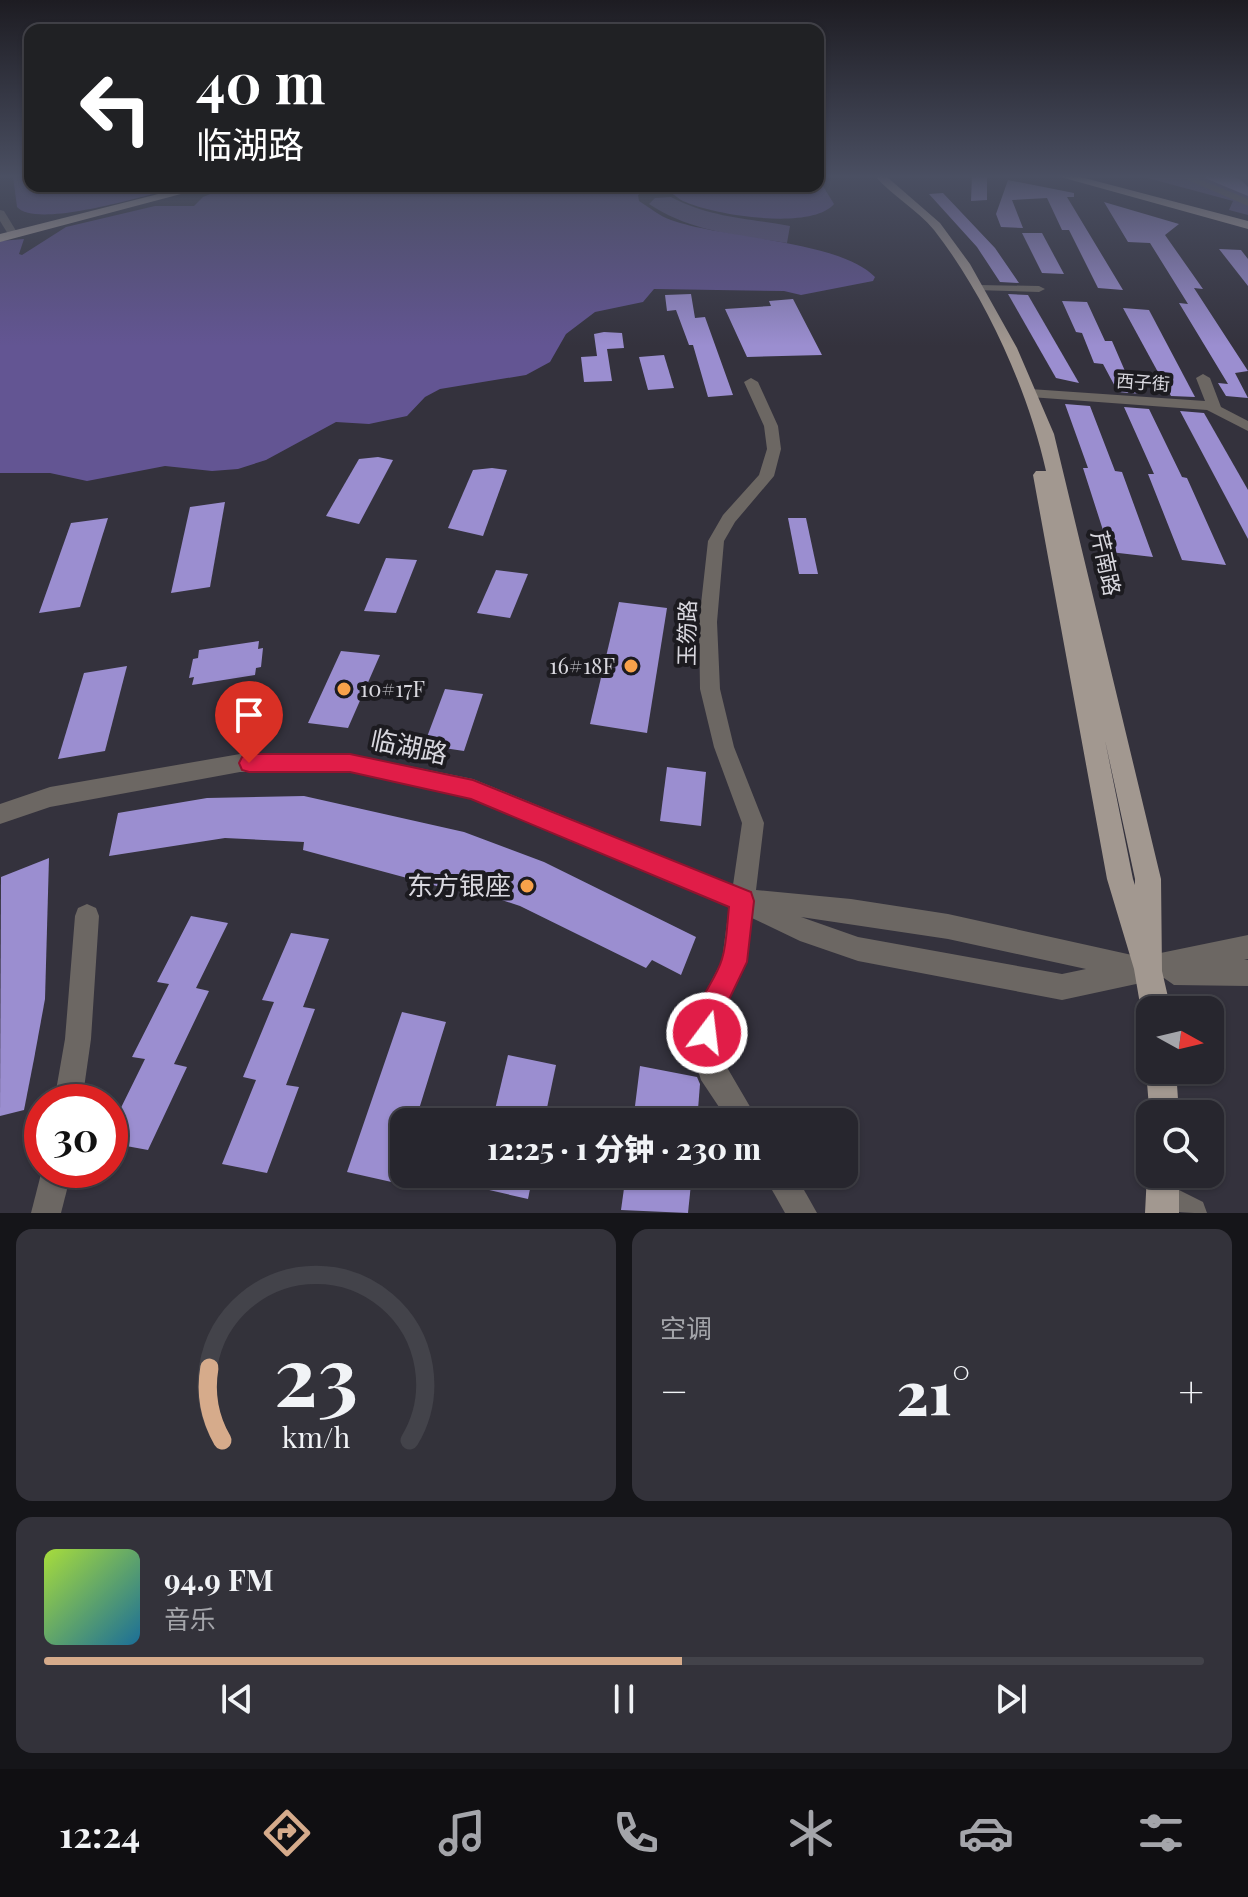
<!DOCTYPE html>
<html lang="zh">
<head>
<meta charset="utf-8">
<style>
	body { margin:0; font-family:"Playfair Display","Noto Sans SC",serif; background:#33323a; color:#f1f3f6; height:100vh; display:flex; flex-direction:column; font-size:30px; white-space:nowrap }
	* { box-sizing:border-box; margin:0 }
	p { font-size:26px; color:#a4a5aa }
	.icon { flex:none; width:44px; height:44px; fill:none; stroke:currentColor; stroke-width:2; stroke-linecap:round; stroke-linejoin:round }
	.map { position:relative; height:1213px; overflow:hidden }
	.sheet { display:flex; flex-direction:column; gap:16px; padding:16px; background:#151519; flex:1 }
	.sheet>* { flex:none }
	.hud { position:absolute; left:24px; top:24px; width:800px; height:168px; border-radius:16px; box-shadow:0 2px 6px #0004,0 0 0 2px #43434a; background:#202124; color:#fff; overflow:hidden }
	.needle { width:52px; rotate:98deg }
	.fabs { position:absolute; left:1136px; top:996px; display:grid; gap:16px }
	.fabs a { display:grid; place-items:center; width:88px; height:88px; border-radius:16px; background:#27262e; box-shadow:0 2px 6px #0004,0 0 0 2px #43434a; font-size:40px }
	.speed { position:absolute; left:24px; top:1084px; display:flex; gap:16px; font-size:40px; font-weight:700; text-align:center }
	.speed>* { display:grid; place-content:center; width:104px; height:104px; border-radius:50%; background:#27262e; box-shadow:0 2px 6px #0004,0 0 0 2px #43434a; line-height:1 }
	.speed .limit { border:12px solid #d22; background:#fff; color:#111 }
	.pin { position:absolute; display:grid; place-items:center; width:68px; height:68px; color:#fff; margin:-82px -34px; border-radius:50% 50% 50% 0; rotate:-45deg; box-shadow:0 0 8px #0007 }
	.pin .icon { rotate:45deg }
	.me { position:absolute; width:88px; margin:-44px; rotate:15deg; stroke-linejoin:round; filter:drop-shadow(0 0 6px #0008) }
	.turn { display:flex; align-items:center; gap:28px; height:168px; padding:0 40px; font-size:36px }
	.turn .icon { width:104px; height:104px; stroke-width:2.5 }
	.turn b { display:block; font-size:56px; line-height:68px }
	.big { font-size:60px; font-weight:800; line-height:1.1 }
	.sheet .widget { flex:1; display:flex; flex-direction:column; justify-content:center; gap:12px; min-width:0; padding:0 28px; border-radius:16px; background:#33323a }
	.sheet .dial { align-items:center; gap:0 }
	.dial svg { height:208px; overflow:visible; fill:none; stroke:#43434a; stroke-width:7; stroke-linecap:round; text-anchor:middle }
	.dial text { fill:#f1f3f6; stroke:none }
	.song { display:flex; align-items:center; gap:24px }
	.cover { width:96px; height:96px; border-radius:12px; background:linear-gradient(135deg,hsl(80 70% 55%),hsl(200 70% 35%)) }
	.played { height:8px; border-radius:4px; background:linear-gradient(90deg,#d6ab8b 55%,#43434a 55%) }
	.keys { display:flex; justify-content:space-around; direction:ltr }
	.heat { display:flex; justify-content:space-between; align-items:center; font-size:44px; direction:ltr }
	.sheet .tiles { flex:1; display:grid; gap:16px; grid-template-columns:1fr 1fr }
	.widget:last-child { grid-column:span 2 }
	.trip { position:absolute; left:390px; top:1108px; width:468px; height:80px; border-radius:16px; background:#27262e; box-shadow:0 2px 6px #0004,0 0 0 2px #43434a; font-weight:800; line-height:80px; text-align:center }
	.dock { display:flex; height:128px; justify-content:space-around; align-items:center; background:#100f12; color:#a4a5aa }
	.dock .icon { width:56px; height:56px }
	.dock .on { color:#d6ab8b }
	.dock b { font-size:36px; color:#f1f3f6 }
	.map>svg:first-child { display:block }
	.green { fill:#5d5481 }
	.forest { fill:#635593 }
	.building { fill:#9b8ed0 }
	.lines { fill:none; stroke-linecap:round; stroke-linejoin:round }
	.minor { fill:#6c6763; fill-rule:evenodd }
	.major { fill:#a29890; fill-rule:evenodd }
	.highway { fill:#b8aca2; fill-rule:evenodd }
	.route { fill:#e11d48; stroke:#92132f; stroke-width:2 }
	.poi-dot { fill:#f8a14a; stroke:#1c1b20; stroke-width:3 }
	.labels { text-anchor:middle; stroke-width:8; stroke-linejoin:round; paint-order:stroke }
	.far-street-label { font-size:18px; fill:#d9d8df; stroke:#1c1b20 }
	.street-label { font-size:22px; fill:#d9d8df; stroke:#1c1b20 }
	.poi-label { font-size:22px; fill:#d9d8df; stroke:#1c1b20; text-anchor:end }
	.near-street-label { font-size:26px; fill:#d9d8df; stroke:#1c1b20 }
	.near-poi-label { font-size:26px; fill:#d9d8df; stroke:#1c1b20; text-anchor:end }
</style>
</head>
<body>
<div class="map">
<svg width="1248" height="1213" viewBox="0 0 1248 1213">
	<rect width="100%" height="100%" fill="#34323d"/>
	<g class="green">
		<polygon points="1140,176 1248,176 1248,215 1229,210 1233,201"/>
		<path d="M671,197C711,218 747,218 790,226L787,243C740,236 689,231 649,204L655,198Z"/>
	</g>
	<g class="forest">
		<path d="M13,176H30V186H183C153,193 38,230 17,207Z"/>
		<path d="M818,178L834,204C811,231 713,215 683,201C675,197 671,190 662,189C652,188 646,190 638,195L639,201C649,207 659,216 671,220C724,239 839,240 875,277L873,281L801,295L784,291L654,289L643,302L595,312L566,334L550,362L526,375L440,389L425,397L407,416L369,424L336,422L266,460L238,469L212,471L165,466L87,481L50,473H0V241L24,239L19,254L22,255L66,227L155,206H194L203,197L230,186H818Z"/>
	</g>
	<g class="building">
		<polygon points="972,176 987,177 987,200 971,201"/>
		<polygon points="1200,176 1232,176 1241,180 1248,187 1248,196"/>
		<polygon points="1008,180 1074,193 1074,197 1067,197 1123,290 1098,288 1069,230 1062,230 1047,198 1012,200 1023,228 1001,227 996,214"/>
		<polygon points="943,193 995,248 1019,283 1000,282 977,247 929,194"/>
		<polygon points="1104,202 1179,224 1165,235 1203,289 1194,288 1248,371 1235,373 1248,398 1226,396 1218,383 1228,384 1179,303 1188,304 1150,243 1128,242"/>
		<polygon points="1022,233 1042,233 1064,274 1042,273"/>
		<polygon points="1219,249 1241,250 1248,259 1248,286"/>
		<polygon points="691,294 695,318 705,317 733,395 708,397 693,345 689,345 676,310 667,311 665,295"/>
		<polygon points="1008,294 1028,295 1079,383 1056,378"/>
		<polygon points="793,299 822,355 747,357 725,309 771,306 769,301"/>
		<polygon points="1062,301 1087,302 1105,341 1112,341 1128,378 1134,378 1142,394 1118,392 1103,364 1094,363 1082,333 1076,332"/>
		<polygon points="1123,308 1149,310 1195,397 1171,396"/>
		<polygon points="604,332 622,333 624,348 607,349 612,381 584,382 581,357 597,356 594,334"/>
		<polygon points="664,355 674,388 648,390 639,357"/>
		<polygon points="1065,404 1090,406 1115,471 1122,472 1153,557 1110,552 1083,468 1088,468"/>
		<polygon points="1124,407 1149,409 1182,477 1187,478 1226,565 1182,560 1148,474 1154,474"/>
		<polygon points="1180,411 1204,413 1248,490 1248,539"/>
		<polygon points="378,457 393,460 359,524 326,516 359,459"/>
		<polygon points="492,468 507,470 483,536 448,528 473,470"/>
		<polygon points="225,502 210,587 171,593 190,507"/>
		<polygon points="108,518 80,607 39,613 71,523"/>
		<polygon points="788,518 806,518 818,574 799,574"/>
		<polygon points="386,558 417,560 396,613 364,611"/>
		<polygon points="496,570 528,574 510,618 477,613"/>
		<polygon points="619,602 667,608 647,733 590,724"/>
		<polygon points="259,641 258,649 263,648 261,667 256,668 255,675 192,685 194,677 189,678 193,659 198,658 199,650"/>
		<polygon points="341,651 380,655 348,728 308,723"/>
		<polygon points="127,666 105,751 58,759 84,673"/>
		<polygon points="445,689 483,694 464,751 424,745"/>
		<polygon points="667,767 706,772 701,826 660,821"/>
		<polygon points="304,796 464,832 544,862 696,937 681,975 652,960 646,968 520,906 451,883 448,889 303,850 304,842 225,838 109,856 118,813 207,798"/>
		<polygon points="49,858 45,999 34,1059 24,1110 0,1116 1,877"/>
		<polygon points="191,916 228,923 196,988 209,991 174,1064 187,1067 148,1150 110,1143 110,1130 145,1059 132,1057 169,984 157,982"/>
		<polygon points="291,933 329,939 303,1007 315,1009 286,1085 299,1087 267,1173 222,1164 256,1080 243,1077 274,1002 262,1000"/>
		<polygon points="402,1012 446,1022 415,1122 404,1122 404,1157 396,1183 347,1172"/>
		<polygon points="508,1055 556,1065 544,1122 492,1122"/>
		<polygon points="640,1066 697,1077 700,1084 697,1122 633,1122"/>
		<polygon points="479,1174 533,1174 528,1199 476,1187"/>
		<polygon points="626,1174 692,1174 688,1213 621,1210"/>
	</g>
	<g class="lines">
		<g class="minor">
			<polygon points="1179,176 1192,176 1248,199 1248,206"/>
			<polygon points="0,210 4,211 18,234 17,236 8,234 0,221"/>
			<polygon points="979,285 1039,286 1045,289 1039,292 975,290 973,288"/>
			<polygon points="1203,374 1210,378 1221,407 1248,421 1248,431 1207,410 1030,397 1023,393 1030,389 1205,401 1196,378"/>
			<path d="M751,378L758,382L778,426L781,449L774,476L735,522L724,541L717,622L720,689L734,747L764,823L756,890L851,899L948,914L1141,957L1248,935V959L1244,960H1248V986L1174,985L1164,978L1062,1000L858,961L800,941L752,918L747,962L721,1016L718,1052L759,1122H729L701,1080L692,1052L695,1014L722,960L729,907L471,798L350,772H240L50,807L0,824V804L50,787L240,754H350L473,779L733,885L742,823L714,747L700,689L699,622L708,541L723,515L759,475L767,449L764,426L744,382ZM801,917L948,939L1086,969L1062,974L858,937Z"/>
			<polygon points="87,904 96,908 99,916 91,1039 82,1102 54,1102 65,1039 75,916 78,908"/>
			<polygon points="42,1170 72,1170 61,1213 31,1213"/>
			<polygon points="763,1174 795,1174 817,1213 785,1213"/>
			<path d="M1163,1182L1203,1202L1207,1213C1185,1213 1158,1213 1148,1197L1152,1186Z"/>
		</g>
		<g class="major">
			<path d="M875,176H886L940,223L970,264L1017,348L1054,434L1161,879L1162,971L1171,1010H1150V1022L1141,1010L1134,969L1107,879L1033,475L1036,471H1046C1028,390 985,295 934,230C918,210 892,196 875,176ZM1105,740L1135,879V885L1133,879Z"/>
			<polygon points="1150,1060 1150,1070 1176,1070 1179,1114 1150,1114 1150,1120 1146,1070"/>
			<polygon points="1150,1166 1150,1174 1179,1174 1179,1213 1145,1213 1147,1174"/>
		</g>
		<g class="highway">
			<polygon points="1057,176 1077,176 1248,221 1248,229"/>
			<polygon points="190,186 211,186 0,242 0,234"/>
		</g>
	</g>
	<linearGradient id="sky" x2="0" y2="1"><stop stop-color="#1d1c22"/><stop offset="0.51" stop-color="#4a4f62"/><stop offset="1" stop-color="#4a4f62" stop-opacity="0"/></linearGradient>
	<rect width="1248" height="346" fill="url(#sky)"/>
	<path class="route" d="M249,754H350L473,780L751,892L754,901L747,962L721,1016L716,1043L707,1047L697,1043C684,1011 714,987 722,959C727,943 727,924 729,907L471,799L350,772H249L242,770L239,763L242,757Z"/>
	<g class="poi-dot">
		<circle cx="631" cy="666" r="8"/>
		<circle cx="344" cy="689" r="8"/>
		<circle cx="527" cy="886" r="8"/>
	</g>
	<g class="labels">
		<g class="far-street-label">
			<text transform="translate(1143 383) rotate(4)" y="6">西子街</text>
		</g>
		<g class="street-label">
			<text transform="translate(1106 563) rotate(78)" y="8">芹南路</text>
			<text transform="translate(687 633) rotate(-89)" y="8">玉笏路</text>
		</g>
		<g class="poi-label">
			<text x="615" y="674">16#18F</text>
			<text x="360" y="697" text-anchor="start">10#17F</text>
		</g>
		<g class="near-street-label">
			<text transform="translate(409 747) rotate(12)" y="9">临湖路</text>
		</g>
		<g class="near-poi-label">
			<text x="511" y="895">东方银座</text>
		</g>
	</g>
</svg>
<div class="fabs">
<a><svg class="needle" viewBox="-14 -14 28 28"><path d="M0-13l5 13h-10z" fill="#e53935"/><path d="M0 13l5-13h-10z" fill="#a4a5aa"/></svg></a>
<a><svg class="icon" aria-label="search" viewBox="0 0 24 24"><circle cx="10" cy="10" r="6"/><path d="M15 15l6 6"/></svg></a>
</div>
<div class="speed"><div class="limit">30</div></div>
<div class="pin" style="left:249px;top:763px;background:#d93025"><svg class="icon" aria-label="arrive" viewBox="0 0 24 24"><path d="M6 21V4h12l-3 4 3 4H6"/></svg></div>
<svg class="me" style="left:707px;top:1033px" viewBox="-20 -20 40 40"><circle r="17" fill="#e11d48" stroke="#fff" stroke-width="3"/><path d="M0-11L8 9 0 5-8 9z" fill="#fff"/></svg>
<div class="trip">12:25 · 1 分钟 · 230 m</div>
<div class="hud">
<div class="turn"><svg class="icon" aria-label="left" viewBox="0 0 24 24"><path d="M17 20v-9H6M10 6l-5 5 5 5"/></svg><div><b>40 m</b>临湖路</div></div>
</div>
</div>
<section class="sheet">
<div class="tiles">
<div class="widget dial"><svg viewBox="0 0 100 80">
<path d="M14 69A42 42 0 1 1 86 69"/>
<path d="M14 69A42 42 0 0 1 9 41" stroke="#d6ab8b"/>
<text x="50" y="56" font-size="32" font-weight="700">23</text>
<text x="50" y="72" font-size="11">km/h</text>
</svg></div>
<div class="widget"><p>空调</p>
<div class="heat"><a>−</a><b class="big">21°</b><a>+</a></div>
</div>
<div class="widget">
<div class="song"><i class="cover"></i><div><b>94.9 FM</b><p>音乐</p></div></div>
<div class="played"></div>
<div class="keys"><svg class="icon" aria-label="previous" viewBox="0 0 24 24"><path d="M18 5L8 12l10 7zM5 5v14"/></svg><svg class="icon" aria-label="pause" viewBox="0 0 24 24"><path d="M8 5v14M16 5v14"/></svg><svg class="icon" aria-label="next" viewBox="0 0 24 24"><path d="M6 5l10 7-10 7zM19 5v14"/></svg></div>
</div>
</div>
</section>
<nav class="dock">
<b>12:24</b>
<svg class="icon on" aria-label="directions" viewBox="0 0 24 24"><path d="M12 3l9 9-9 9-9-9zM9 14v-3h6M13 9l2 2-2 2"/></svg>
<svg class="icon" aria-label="music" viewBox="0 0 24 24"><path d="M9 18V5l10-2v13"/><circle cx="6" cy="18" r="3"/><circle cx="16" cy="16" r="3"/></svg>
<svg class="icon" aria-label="phone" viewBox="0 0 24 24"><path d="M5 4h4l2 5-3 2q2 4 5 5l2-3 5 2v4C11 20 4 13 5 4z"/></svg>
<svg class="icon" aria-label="climate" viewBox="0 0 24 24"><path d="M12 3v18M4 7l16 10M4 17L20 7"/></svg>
<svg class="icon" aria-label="car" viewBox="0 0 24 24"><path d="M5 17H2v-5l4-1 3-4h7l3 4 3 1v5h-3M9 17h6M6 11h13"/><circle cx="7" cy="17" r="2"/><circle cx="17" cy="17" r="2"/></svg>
<svg class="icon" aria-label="filters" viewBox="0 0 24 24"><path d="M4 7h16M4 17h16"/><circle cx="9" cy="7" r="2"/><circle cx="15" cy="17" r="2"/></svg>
</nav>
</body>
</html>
